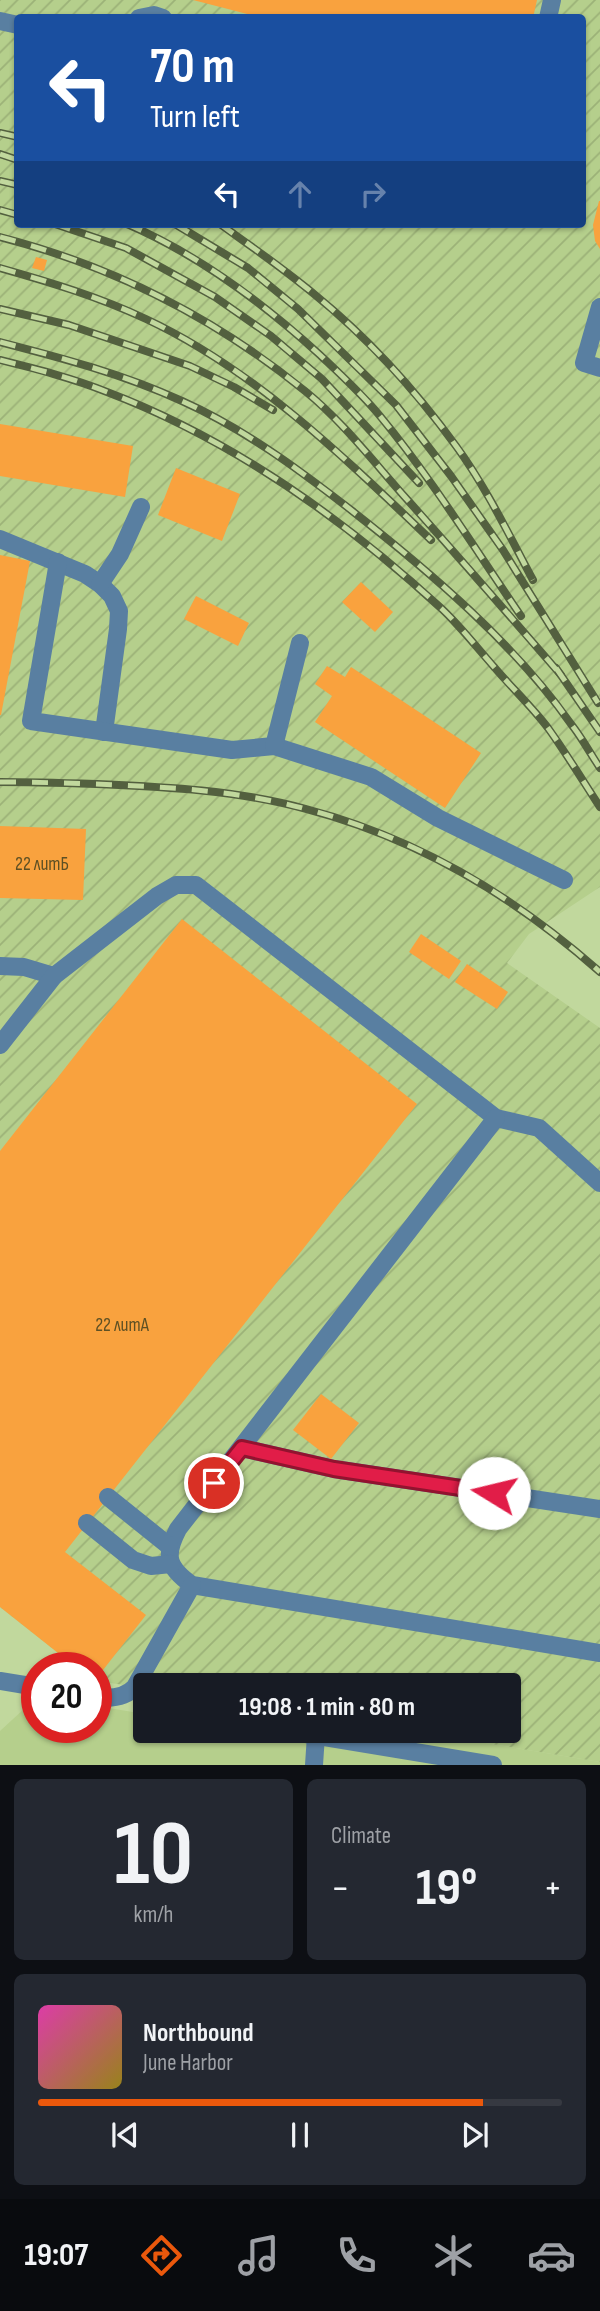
<!DOCTYPE html>
<html lang="en">
<head>
<meta charset="utf-8">
<style>
	body { margin:0; font-family:"Sofia Sans Condensed",sans-serif; background:#242831; color:#f1f3f6; height:100vh; display:flex; flex-direction:column; font-size:26px; white-space:nowrap }
	* { box-sizing:border-box; margin:0 }
	p { font-size:23px; color:#9ea1a6 }
	.icon { flex:none; width:38px; height:38px; fill:none; stroke:currentColor; stroke-width:2; stroke-linecap:round; stroke-linejoin:round }
	.map { position:relative; height:1765px; overflow:hidden }
	.drawer { display:flex; flex-direction:column; gap:14px; padding:14px; background:#0d0f14; flex:1 }
	.drawer>* { flex:none }
	.hud { position:absolute; left:14px; top:14px; width:572px; height:214px; border-radius:7px; box-shadow:0 2px 5px #0004; background:#1a4fa0; color:#fff; overflow:hidden }
	.speed { position:absolute; left:21px; top:1652px; display:flex; gap:14px; font-size:35px; font-weight:700; text-align:center }
	.speed>* { display:grid; place-content:center; width:91px; height:91px; border-radius:50%; background:#171b24; box-shadow:0 2px 5px #0004; line-height:1 }
	.speed .limit { border:10px solid #d22; background:#fff; color:#111 }
	.pin { position:absolute; display:grid; place-items:center; width:60px; height:60px; color:#fff; margin:-30px; border:4px solid #fff; border-radius:50%; box-shadow:0 2px 7px #0007 }
	.me { position:absolute; width:77px; margin:-38px; rotate:279deg; stroke-linejoin:round; filter:drop-shadow(0 0 5px #0008) }
	.turn { display:flex; align-items:center; gap:24px; height:147px; padding:0 21px; font-size:32px }
	.turn .icon { width:91px; height:91px; stroke-width:2.5 }
	.turn b { display:block; font-size:49px; line-height:60px }
	.lanes { display:flex; align-items:center; height:66px; padding:0 21px; background:#0003; justify-content:center; gap:35px; direction:ltr }
	.lanes .off { opacity:.35 }
	.big { font-size:52px; font-weight:700; line-height:1.1 }
	.drawer .card { flex:1; display:flex; flex-direction:column; justify-content:center; gap:10px; min-width:0; padding:0 24px; border-radius:10px; background:#242831 }
	.drawer .dial { align-items:center; gap:0 }
	.dial b { font-size:91px; line-height:1 }
	.song { display:flex; align-items:center; gap:21px }
	.cover { width:84px; height:84px; border-radius:10px; background:linear-gradient(135deg,hsl(320 70% 55%),hsl(50 70% 35%)) }
	.played { height:7px; border-radius:4px; background:linear-gradient(90deg,#ea580c 85%,#363941 85%) }
	.keys { display:flex; justify-content:space-around; direction:ltr }
	.heat { display:flex; justify-content:space-between; align-items:center; font-size:38px; direction:ltr }
	.drawer .tiles { flex:1; display:grid; gap:14px; grid-template-columns:1fr 1fr }
	.card:last-child { grid-column:span 2 }
	.trip { position:absolute; left:133px; top:1673px; width:388px; height:70px; border-radius:7px; background:#171b24; box-shadow:0 2px 5px #0004; font-weight:700; line-height:70px; text-align:center }
	.menu { display:flex; height:112px; justify-content:space-around; align-items:center; background:#090b0e; color:#9ea1a6 }
	.menu .icon { width:49px; height:49px }
	.menu .current { color:#ea580c }
	.menu b { font-size:32px; color:#f1f3f6 }
	.map>svg:first-child { display:block }
	.built { fill:#b5cf8c }
	.industrial { fill:url(#industrial-furrows); fill-rule:evenodd }
	.building { fill:#f9a23e }
	.lines { fill:none; stroke-linecap:round; stroke-linejoin:round }
	.minor { stroke:#597fa1; stroke-width:18 }
	.rail-casing { stroke:#53603f; stroke-width:8 }
	.rail { stroke:#c1d89d; stroke-width:5; stroke-dasharray:16; stroke-linecap:butt }
	.route-casing { stroke:#92132f; stroke-width:18 }
	.route { stroke:#e11d48; stroke-width:12 }
	.labels { text-anchor:middle; stroke-width:6; stroke-linejoin:round; paint-order:stroke }
	.number-label { font-size:19px; fill:#5e5024 }
</style>
</head>
<body>
<div class="map">
<svg width="600" height="1765" viewBox="0 0 600 1765">
	<defs>
		<pattern id="industrial-furrows" width="10" height="10" patternUnits="userSpaceOnUse" patternTransform="scale(1.75)"><rect width="10" height="10" fill="#b5cf8c"/><path d="M-1 1l2-2M0 10L10 0M9 11l2-2" fill="none" stroke="#9cb278"/></pattern>
	</defs>
	<rect width="100%" height="100%" fill="#c1d89d"/>
	<polygon class="built" points="37,1697 37,1727 96,1727 96,1706 145,1714 145,1731 413,1731 600,1762 600,1765 0,1765 0,1731"/>
	<path class="industrial" d="M0,0H600V887L529,934L507,963L600,1028V1762L413,1731H509V1685H145V1688L96,1681V1668H77L0,1607ZM18,18H583V224H18Z"/>
	<g class="building">
		<polygon points="193,0 537,0 533,18 263,18"/>
		<polygon points="599,201 600,201 600,249 595,241 593,225"/>
		<polygon points="36,257 47,260 44,271 32,268"/>
		<polygon points="0,424 133,446 125,497 0,476"/>
		<polygon points="176,468 240,494 222,541 158,515"/>
		<polygon points="0,555 30,561 1,715 0,715"/>
		<polygon points="361,582 393,612 375,632 342,602"/>
		<polygon points="196,596 249,623 238,646 184,619"/>
		<polygon points="327,666 345,677 351,667 481,753 445,808 315,722 332,696 315,684"/>
		<polygon points="0,826 86,829 83,900 0,898"/>
		<polygon points="182,919 417,1104 65,1552 146,1615 96,1679 96,1668 77,1668 0,1607 0,1151"/>
		<polygon points="421,934 461,961 449,979 409,952"/>
		<polygon points="467,964 508,992 497,1009 455,982"/>
		<polygon points="321,1394 359,1423 331,1459 293,1430"/>
	</g>
	<g class="lines">
		<g class="minor">
			<polyline points="139,18 154,15 163,18"/>
			<polyline points="548,18 552,0"/>
			<polyline points="0,21 18,25"/>
			<polyline points="600,307 584,363 600,368"/>
			<polyline points="0,539 85,574 100,584 112,596 119,611 118,629 104,732"/>
			<polyline points="58,562 31,721 232,750 274,746 371,777 438,818 564,880"/>
			<polyline points="100,584 120,554 141,507"/>
			<polyline points="274,746 300,643"/>
			<polyline points="0,966 24,967 54,976"/>
			<polyline points="0,1045 54,976 157,896 176,885 196,885 496,1118 539,1128 600,1183"/>
			<path d="M496,1118L178,1529C164,1556 167,1567 192,1585L600,1653"/>
			<polyline points="242,1448 334,1469 600,1509"/>
			<polyline points="108,1497 169,1546"/>
			<polyline points="87,1523 133,1560 151,1566 171,1564"/>
			<polyline points="0,1681 37,1687"/>
			<path d="M96,1697C111,1699 125,1698 135,1687L192,1585"/>
			<polyline points="288,1731 493,1765"/>
			<polyline points="314,1765 316,1735"/>
		</g>
		<g class="rail-casing">
			<g id="rail">
				<polyline points="0,133 18,137"/>
				<polyline points="0,154 18,160"/>
				<polyline points="0,181 18,185"/>
				<polyline points="0,210 18,215"/>
				<polyline points="55,224 126,248 215,297 271,336 322,379 419,483"/>
				<path d="M127,224C199,255 262,302 320,355C340,374 362,394 380,416C432,479 475,549 521,616"/>
				<polyline points="175,224 248,268 298,309 396,405 451,476 503,550 598,703"/>
				<path d="M220,224C252,247 284,269 314,294C367,337 416,391 456,446C486,487 509,535 533,580"/>
				<path d="M0,237C113,266 215,318 305,391C342,421 372,460 404,496C457,555 509,615 561,675"/>
				<path d="M0,268C50,282 99,297 146,319C255,370 345,458 431,540"/>
				<polyline points="0,309 69,325 190,366 234,387 273,410"/>
				<path d="M0,342C62,358 123,374 182,401C244,429 297,468 351,510C429,571 514,643 571,724C582,738 590,753 600,768"/>
				<path d="M0,360C36,369 72,378 107,392C231,439 344,519 442,609C461,627 478,649 495,668C512,688 532,707 548,728C566,753 583,781 600,807"/>
				<polyline points="556,668 600,732"/>
				<path d="M0,782C32,782 64,783 96,784C166,787 237,790 306,809C417,838 514,896 600,972"/>
			</g>
		</g>
		<use href="#rail" class="rail"/>
	</g>
	<g class="lines">
		<g class="route-casing">
			<polyline id="route" points="214,1483 242,1448 334,1469 494,1493"/>
		</g>
		<use href="#route" class="route"/>
	</g>
	<g class="labels">
		<g class="number-label">
			<text x="42" y="870">22 литБ</text>
			<text x="122" y="1331">22 литА</text>
		</g>
	</g>
</svg>
<div class="speed"><div class="limit">20</div></div>
<div class="pin" style="left:214px;top:1483px;background:#d93025"><svg class="icon" aria-label="arrive" viewBox="0 0 24 24"><path d="M6 21V4h12l-3 4 3 4H6"/></svg></div>
<svg class="me" style="left:494px;top:1493px" viewBox="-20 -20 40 40"><circle r="19" fill="#fff"/><path d="M0-13L10 11 0 6-10 11z" fill="#e11d48"/></svg>
<div class="trip">19:08 · 1 min · 80 m</div>
<div class="hud">
<div class="turn"><svg class="icon" aria-label="left" viewBox="0 0 24 24"><path d="M17 20v-9H6M10 6l-5 5 5 5"/></svg><div><b>70 m</b>Turn left</div></div>
<div class="lanes"><svg class="icon" aria-label="left" viewBox="0 0 24 24"><path d="M17 20v-9H6M10 6l-5 5 5 5"/></svg><svg class="icon off" aria-label="ahead" viewBox="0 0 24 24"><path d="M12 20V5M6 11l6-6 6 6"/></svg><svg class="icon off" aria-label="right" viewBox="0 0 24 24"><path d="M7 20v-9h11M14 6l5 5-5 5"/></svg></div>
</div>
</div>
<section class="drawer">
<div class="tiles">
<div class="card dial"><b>10</b><p>km/h</p></div>
<div class="card"><p>Climate</p>
<div class="heat"><a>−</a><b class="big">19°</b><a>+</a></div>
</div>
<div class="card">
<div class="song"><i class="cover"></i><div><b>Northbound</b><p>June Harbor</p></div></div>
<div class="played"></div>
<div class="keys"><svg class="icon" aria-label="previous" viewBox="0 0 24 24"><path d="M18 5L8 12l10 7zM5 5v14"/></svg><svg class="icon" aria-label="pause" viewBox="0 0 24 24"><path d="M8 5v14M16 5v14"/></svg><svg class="icon" aria-label="next" viewBox="0 0 24 24"><path d="M6 5l10 7-10 7zM19 5v14"/></svg></div>
</div>
</div>
</section>
<nav class="menu">
<b>19:07</b>
<svg class="icon current" aria-label="directions" viewBox="0 0 24 24"><path d="M12 3l9 9-9 9-9-9zM9 14v-3h6M13 9l2 2-2 2"/></svg>
<svg class="icon" aria-label="music" viewBox="0 0 24 24"><path d="M9 18V5l10-2v13"/><circle cx="6" cy="18" r="3"/><circle cx="16" cy="16" r="3"/></svg>
<svg class="icon" aria-label="phone" viewBox="0 0 24 24"><path d="M5 4h4l2 5-3 2q2 4 5 5l2-3 5 2v4C11 20 4 13 5 4z"/></svg>
<svg class="icon" aria-label="climate" viewBox="0 0 24 24"><path d="M12 3v18M4 7l16 10M4 17L20 7"/></svg>
<svg class="icon" aria-label="car" viewBox="0 0 24 24"><path d="M5 17H2v-5l4-1 3-4h7l3 4 3 1v5h-3M9 17h6M6 11h13"/><circle cx="7" cy="17" r="2"/><circle cx="17" cy="17" r="2"/></svg>
</nav>
</body>
</html>
